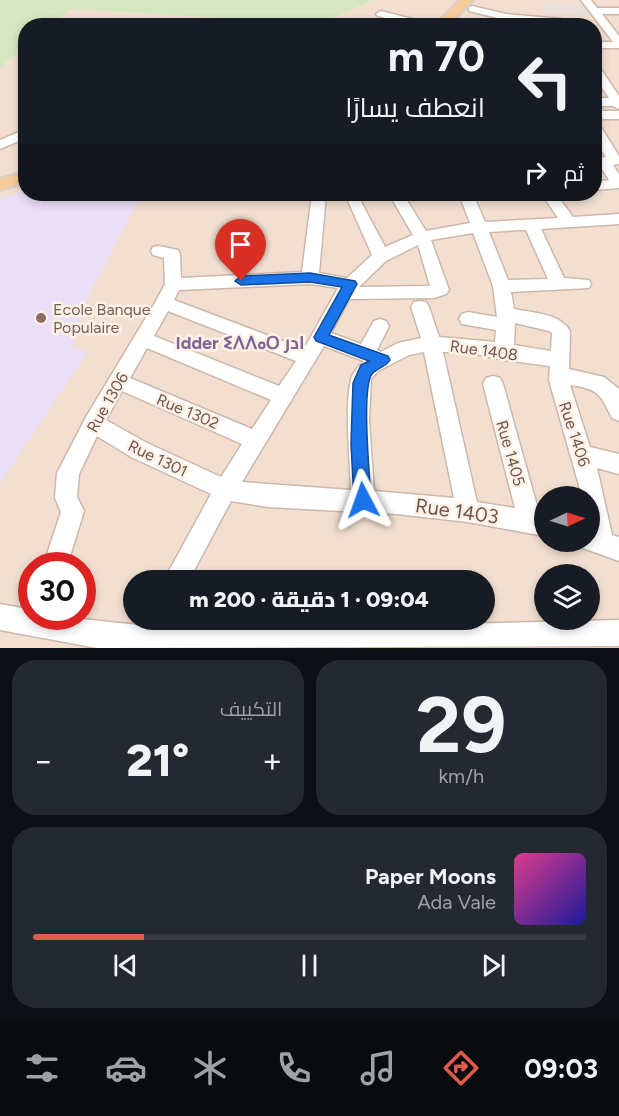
<!DOCTYPE html>
<html lang="ar">
<head>
<meta charset="utf-8">
<style>
	body { margin:0; font-family:Figtree,Cairo,"Noto Sans Tifinagh",sans-serif; background:#242831; color:#f1f3f6; direction:rtl; height:100vh; display:flex; flex-direction:column; font-size:22px; white-space:nowrap }
	* { box-sizing:border-box; margin:0 }
	p { font-size:20px; color:#9ea1a6 }
	.icon { flex:none; width:33px; height:33px; fill:none; stroke:currentColor; stroke-width:2; stroke-linecap:round; stroke-linejoin:round }
	.map { position:relative; height:648px; overflow:hidden; direction:ltr }
	.sheet { display:flex; flex-direction:column; gap:12px; padding:12px; background:#0d0f14; flex:1 }
	.sheet>* { flex:none }
	.hud { position:absolute; left:18px; top:18px; width:584px; height:183px; border-radius:24px; box-shadow:0 3px 9px #0003; direction:rtl; background:#171b24; color:#f1f3f6; overflow:hidden }
	.needle { width:39px; rotate:86deg }
	.controls { position:absolute; left:534px; top:486px; display:grid; gap:12px }
	.controls a { display:grid; place-items:center; width:66px; height:66px; border-radius:50%; background:#171b24; box-shadow:0 3px 9px #0003; font-size:30px }
	.speed { position:absolute; left:18px; top:552px; display:flex; gap:12px; font-size:30px; font-weight:700; text-align:center }
	.speed>* { display:grid; place-content:center; width:78px; height:78px; border-radius:50%; background:#171b24; box-shadow:0 3px 9px #0003; line-height:1 }
	.speed .limit { border:9px solid #d22; background:#fff; color:#111 }
	.pin { position:absolute; display:grid; place-items:center; width:51px; height:51px; color:#fff; margin:-62px -26px; border-radius:50% 50% 50% 0; rotate:-45deg; box-shadow:0 0 6px #0007 }
	.pin .icon { rotate:45deg }
	.me { position:absolute; width:66px; margin:-33px; rotate:356deg; stroke-linejoin:round; filter:drop-shadow(0 0 4px #0008) }
	.turn { display:flex; align-items:center; gap:21px; height:126px; padding:0 18px; font-size:27px }
	.turn .icon { width:78px; height:78px; stroke-width:2.5 }
	.turn b { display:block; font-size:42px; line-height:51px }
	.then { display:flex; align-items:center; height:57px; padding:0 18px; background:#0003; gap:12px; font-size:22px }
	.big { font-size:45px; font-weight:800; line-height:1.1 }
	.sheet .tile { flex:1; display:flex; flex-direction:column; justify-content:center; gap:9px; min-width:0; padding:0 21px; border-radius:24px; background:#242831 }
	.sheet .dial { align-items:center; gap:0 }
	.dial b { font-size:78px; line-height:1 }
	.song { display:flex; align-items:center; gap:18px }
	.cover { width:72px; height:72px; border-radius:9px; background:linear-gradient(135deg,hsl(330 70% 55%),hsl(240 70% 35%)) }
	.played { height:6px; border-radius:3px; background:linear-gradient(90deg,#e15b4a 20%,#363941 20%) }
	.keys { display:flex; justify-content:space-around; direction:ltr }
	.heat { display:flex; justify-content:space-between; align-items:center; font-size:33px; direction:ltr }
	.sheet .tiles { flex:1; display:grid; gap:12px; grid-template-columns:1fr 1fr }
	.tile:last-child { grid-column:span 2 }
	.trip { position:absolute; left:123px; top:570px; width:372px; height:60px; border-radius:30px; background:#171b24; box-shadow:0 3px 9px #0003; font-weight:800; line-height:60px; text-align:center; direction:rtl }
	.menu { display:flex; height:96px; justify-content:space-around; align-items:center; background:#090b0e; color:#9ea1a6 }
	.menu .icon { width:42px; height:42px }
	.menu .selected { color:#e15b4a }
	.menu b { font-size:27px; color:#f1f3f6 }
	.map>svg:first-child { display:block }
	.residential { fill:#f2dfd0; fill-rule:evenodd }
	.industrial { fill:#eae1dc }
	.education { fill:#ebdef7 }
	.green { fill:#d5e7c0 }
	.lines { fill:none; stroke-linecap:round; stroke-linejoin:round }
	.minor-casing { stroke:#cdb7ab; stroke-width:3 }
	.major-casing { stroke:#d7cfcc; stroke-width:4 }
	.minor { fill:#fff; fill-rule:evenodd }
	.major { fill:#f8cb9b; fill-rule:evenodd }
	.route { fill:#1a73e8; stroke:#114b97; stroke-width:1.5 }
	.education-dot { fill:#8d6e63; stroke:#fef2e7; stroke-width:2 }
	.labels { text-anchor:middle; stroke-width:5; stroke-linejoin:round; paint-order:stroke }
	.education-label { font-size:16px; fill:#785e54; stroke:#fef2e7; text-anchor:start }
	.street-label { font-size:16px; fill:#715349; stroke:#fef2e7 }
	.neighbourhood-label { font-size:18px; font-weight:bold; fill:#7f6594; stroke:#fef2e7 }
	.near-street-label { font-size:20px; fill:#715349; stroke:#fef2e7 }
</style>
</head>
<body>
<div class="map">
<svg width="619" height="648" viewBox="0 0 619 648">
	<rect width="100%" height="100%" fill="#fbeee1"/>
	<path class="residential" d="M373,0H619V648H0V68L25,47L26,194H594V26L51,25L71,9L320,24ZM544,496H590V542H544ZM32,566H82V616H32ZM544,574H590V620H544ZM134,580H484V620H134Z"/>
	<polygon class="industrial" points="543,2 586,7 593,17 540,12"/>
	<polygon class="education" points="25,190 26,194 142,194 92,288 72,347 87,353 0,483 0,199"/>
	<polygon class="green" points="0,0 373,0 320,24 71,9 51,25 26,26 25,47 0,68"/>
	<g class="lines">
		<g class="minor-casing">
			<g id="minor">
				<polygon points="581,0 591,0 597,8 619,8 619,14 602,14 619,36 619,48 594,48 594,42 613,42"/>
				<polygon points="472,6 506,14 562,19 571,26 506,20 469,11 469,7"/>
				<polygon points="381,11 432,24 433,26 414,26 378,16 376,14"/>
				<polygon points="594,64 598,65 619,96 619,109 613,106 594,106 594,98 609,98 594,76"/>
				<rect x="594" y="111" width="25" height="8"/>
				<polygon points="594,123 599,124 619,156 619,164 613,165 619,174 619,188 594,190 594,182 609,180 597,161 599,158 606,157 594,138"/>
				<polygon points="26,129 26,138 0,149 0,140"/>
				<path d="M312,194H326L319,273L347,278L372,255L345,194H357L385,247L413,235L389,194H403L426,231L470,223L459,194H473L485,222L558,218L542,194H556L573,217L619,214V224L541,229L564,278L589,280L591,284L589,288L511,292L514,309C532,313 560,313 570,331L569,369L604,377L619,389V421L612,418C600,394 599,389 570,385L590,447L619,454V474L597,468L612,535L619,537V561L583,548L580,542H590V496H582L549,380L550,366L504,360L465,352H443L477,502L515,508L483,384L486,378L493,376L500,378L503,384L539,513L544,514V536L468,522L397,514L268,507L231,501L189,580H164L211,494L131,457L97,436L79,474L77,497L84,511L67,566H43L61,512L55,498L57,473L86,417L156,301L165,284L164,258L153,255L151,251L153,247L159,246L178,250L180,254L181,278L302,272ZM522,230H526L548,279L508,280L489,232ZM473,233L493,286L497,317L468,312L462,314L459,319L462,324L496,330L495,342L439,337L429,307L426,302L420,301L414,302L411,307L421,338L398,343L381,352L377,350L389,326L386,321L380,319L374,321L361,344L331,333L349,299L434,298L446,294L449,290L431,240ZM418,245L430,286L359,287L386,261ZM310,284L338,288L304,349L174,300L179,290ZM168,311L296,361L279,386L154,336ZM515,323L549,331L552,333L551,351L514,345ZM324,346L364,361C360,365 355,370 352,376C344,401 350,461 351,490L242,482ZM147,348L271,400L252,429L130,378ZM424,352L454,498L374,491L369,421L371,379L378,371L409,355ZM122,391L242,444L221,477L147,443L106,420Z"/>
				<path d="M0,604L32,610V616C68,616 103,622 139,625L141,620H168L165,627L209,630L619,620V646L97,648L0,630Z"/>
			</g>
		</g>
		<g class="major-casing">
			<g id="major">
				<polygon points="460,0 473,0 448,26 434,26"/>
				<polygon points="26,171 26,182 0,190 0,179"/>
			</g>
		</g>
		<use href="#minor" class="minor"/>
		<use href="#major" class="major"/>
	</g>
	<path class="route" d="M310,273L355,281L357,284L329,335L388,356L390,360C386,367 377,368 372,374C361,389 370,478 371,500L369,506L363,508L357,506L354,500L351,444L353,383L361,365L369,361L316,341L314,337L342,287L310,282L241,285L235,281L241,276Z"/>
	<circle class="education-dot" cx="41" cy="318" r="6"/>
	<g class="labels">
		<g class="education-label">
			<text x="53" y="315">Ecole Banque<tspan x="53" dy="18">Populaire</tspan></text>
		</g>
		<g class="street-label">
			<text transform="translate(484 350) rotate(8)" y="6">Rue 1408</text>
			<text transform="translate(107 402) rotate(-60)" y="6">Rue 1306</text>
			<text transform="translate(188 411) rotate(23)" y="6">Rue 1302</text>
			<text transform="translate(575 434) rotate(72)" y="6">Rue 1406</text>
			<text transform="translate(511 453) rotate(74)" y="6">Rue 1405</text>
			<text transform="translate(158 458) rotate(26)" y="6">Rue 1301</text>
		</g>
		<g class="neighbourhood-label">
			<text x="240" y="349">Idder ⵉⴷⴷⴰⵔ ادر</text>
		</g>
		<g class="near-street-label">
			<text transform="translate(457 511) rotate(8)" y="7">Rue 1403</text>
		</g>
	</g>
</svg>
<div class="controls">
<a><svg class="needle" viewBox="-14 -14 28 28"><path d="M0-13l5 13h-10z" fill="#e53935"/><path d="M0 13l5-13h-10z" fill="#9ea1a6"/></svg></a>
<a><svg class="icon" aria-label="layers" viewBox="0 0 24 24"><path d="M12 4l9 5-9 5-9-5zM3 14l9 5 9-5"/></svg></a>
</div>
<div class="speed"><div class="limit">30</div></div>
<div class="pin" style="left:241px;top:281px;background:#d93025"><svg class="icon" aria-label="arrive" viewBox="0 0 24 24"><path d="M6 21V4h12l-3 4 3 4H6"/></svg></div>
<svg class="me" style="left:363px;top:500px" viewBox="-20 -20 40 40"><path d="M0-17L14 15 0 8-14 15z" fill="#1a73e8" stroke="#fff" stroke-width="4"/></svg>
<div class="trip">09:04 · 1 دقيقة · 200 m</div>
<div class="hud">
<div class="turn"><svg class="icon" aria-label="left" viewBox="0 0 24 24"><path d="M17 20v-9H6M10 6l-5 5 5 5"/></svg><div><b>70 m</b>انعطف يسارًا</div></div>
<div class="then">ثم<svg class="icon" aria-label="right" viewBox="0 0 24 24"><path d="M7 20v-9h11M14 6l5 5-5 5"/></svg></div>
</div>
</div>
<section class="sheet">
<div class="tiles">
<div class="tile dial"><b>29</b><p>km/h</p></div>
<div class="tile"><p>التكييف</p>
<div class="heat"><a>−</a><b class="big">21°</b><a>+</a></div>
</div>
<div class="tile">
<div class="song"><i class="cover"></i><div><b>Paper Moons</b><p>Ada Vale</p></div></div>
<div class="played"></div>
<div class="keys"><svg class="icon" aria-label="previous" viewBox="0 0 24 24"><path d="M18 5L8 12l10 7zM5 5v14"/></svg><svg class="icon" aria-label="pause" viewBox="0 0 24 24"><path d="M8 5v14M16 5v14"/></svg><svg class="icon" aria-label="next" viewBox="0 0 24 24"><path d="M6 5l10 7-10 7zM19 5v14"/></svg></div>
</div>
</div>
</section>
<nav class="menu">
<b>09:03</b>
<svg class="icon selected" aria-label="directions" viewBox="0 0 24 24"><path d="M12 3l9 9-9 9-9-9zM9 14v-3h6M13 9l2 2-2 2"/></svg>
<svg class="icon" aria-label="music" viewBox="0 0 24 24"><path d="M9 18V5l10-2v13"/><circle cx="6" cy="18" r="3"/><circle cx="16" cy="16" r="3"/></svg>
<svg class="icon" aria-label="phone" viewBox="0 0 24 24"><path d="M5 4h4l2 5-3 2q2 4 5 5l2-3 5 2v4C11 20 4 13 5 4z"/></svg>
<svg class="icon" aria-label="climate" viewBox="0 0 24 24"><path d="M12 3v18M4 7l16 10M4 17L20 7"/></svg>
<svg class="icon" aria-label="car" viewBox="0 0 24 24"><path d="M5 17H2v-5l4-1 3-4h7l3 4 3 1v5h-3M9 17h6M6 11h13"/><circle cx="7" cy="17" r="2"/><circle cx="17" cy="17" r="2"/></svg>
<svg class="icon" aria-label="filters" viewBox="0 0 24 24"><path d="M4 7h16M4 17h16"/><circle cx="9" cy="7" r="2"/><circle cx="15" cy="17" r="2"/></svg>
</nav>
</body>
</html>
